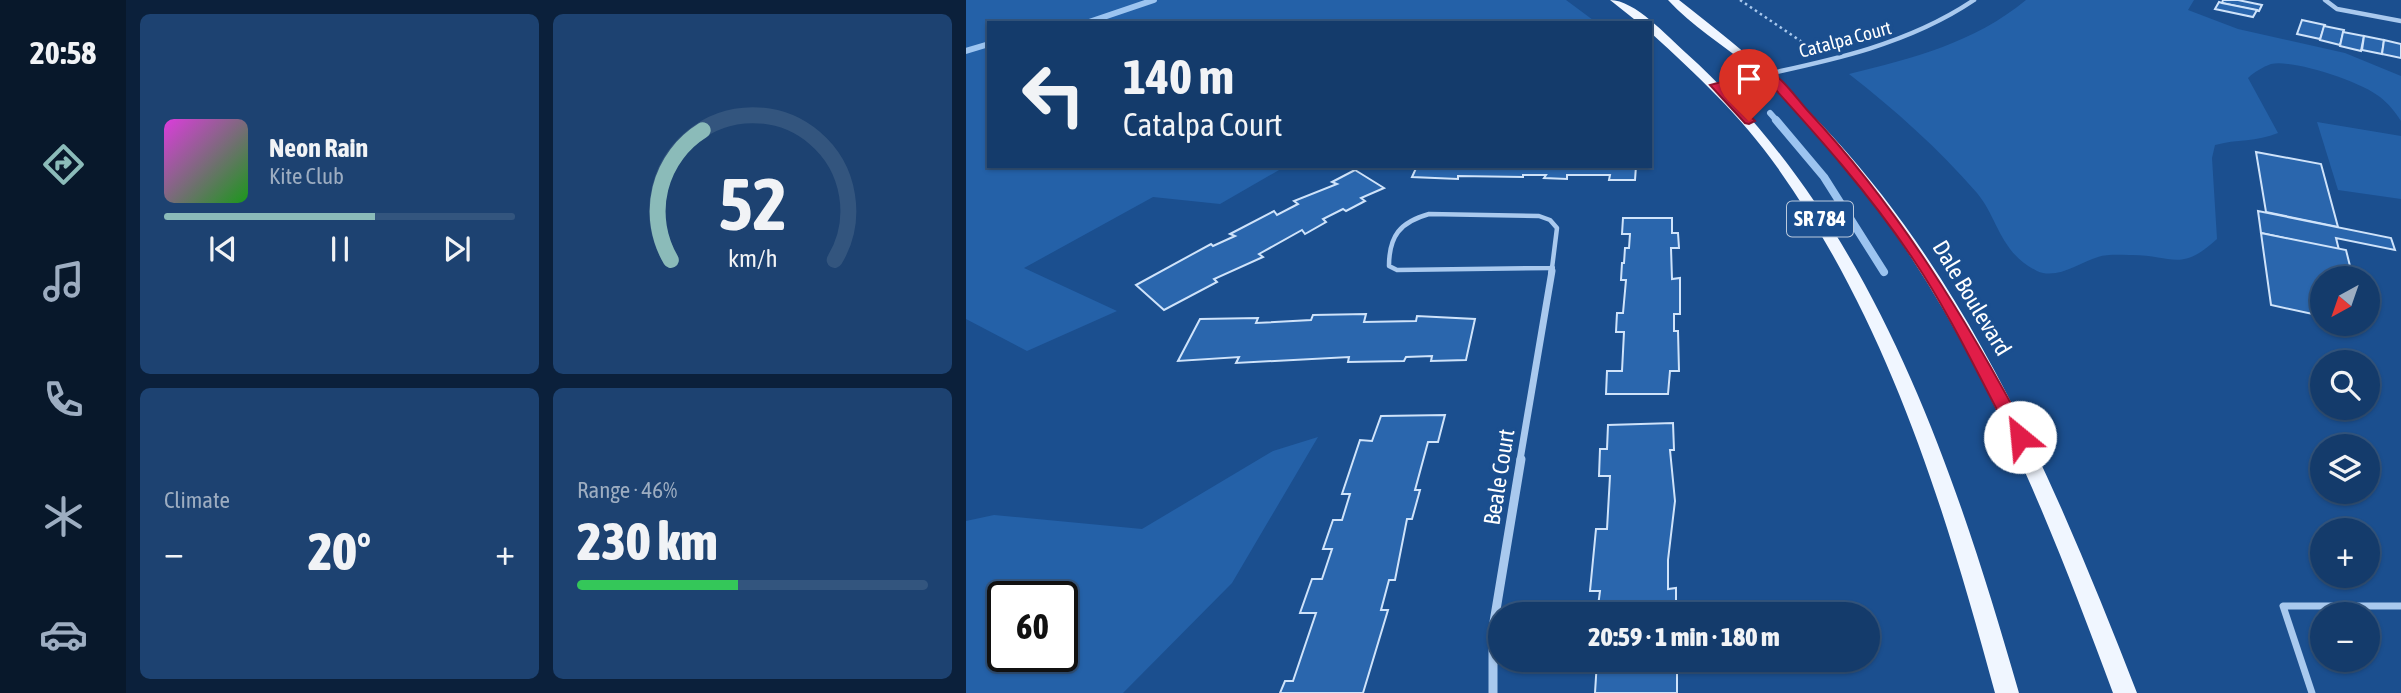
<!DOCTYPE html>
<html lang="en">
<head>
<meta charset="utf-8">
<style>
	body { margin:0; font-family:"Asap Condensed",sans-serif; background:#1d4271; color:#f1f3f6; height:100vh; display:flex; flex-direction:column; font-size:26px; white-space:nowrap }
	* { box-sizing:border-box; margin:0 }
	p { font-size:23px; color:#9dadc1 }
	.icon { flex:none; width:38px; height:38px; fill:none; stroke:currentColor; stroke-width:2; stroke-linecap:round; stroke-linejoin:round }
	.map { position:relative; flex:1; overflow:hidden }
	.drawer { display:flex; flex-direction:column; gap:14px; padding:14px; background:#0b203b; width:840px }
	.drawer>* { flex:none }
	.hud { position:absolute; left:21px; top:21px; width:665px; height:147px; border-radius:0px; box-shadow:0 2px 5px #0004,0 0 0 2px #33557e; background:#143b6b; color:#f1f3f6; overflow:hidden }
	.needle { width:46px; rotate:220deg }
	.fabs { position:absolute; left:1344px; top:266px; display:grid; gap:14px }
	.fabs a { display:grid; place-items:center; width:70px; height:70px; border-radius:50%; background:#143b6b; box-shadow:0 2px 5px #0004,0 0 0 2px #33557e; font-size:35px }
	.speed { position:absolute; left:21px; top:581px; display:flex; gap:14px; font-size:35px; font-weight:700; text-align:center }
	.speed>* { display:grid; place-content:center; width:91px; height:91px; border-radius:50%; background:#143b6b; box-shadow:0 2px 5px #0004,0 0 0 2px #33557e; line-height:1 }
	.speed .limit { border:4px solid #111; border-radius:10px; background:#fff; color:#111 }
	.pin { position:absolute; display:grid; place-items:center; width:60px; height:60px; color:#fff; margin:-72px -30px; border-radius:50% 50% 50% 0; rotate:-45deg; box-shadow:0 0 7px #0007 }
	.pin .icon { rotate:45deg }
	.me { position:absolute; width:77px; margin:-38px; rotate:332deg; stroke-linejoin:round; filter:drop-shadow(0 0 5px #0008) }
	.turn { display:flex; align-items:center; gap:24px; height:147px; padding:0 21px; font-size:32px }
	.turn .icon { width:91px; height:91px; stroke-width:2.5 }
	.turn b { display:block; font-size:49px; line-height:60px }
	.big { font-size:52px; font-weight:800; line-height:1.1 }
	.drawer .widget { flex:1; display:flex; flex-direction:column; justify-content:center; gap:10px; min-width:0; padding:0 24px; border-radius:10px; background:#1d4271 }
	.drawer .dial { align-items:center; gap:0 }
	.dial svg { height:182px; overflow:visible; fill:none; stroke:#33557e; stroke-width:7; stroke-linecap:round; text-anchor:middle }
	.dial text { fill:#f1f3f6; stroke:none }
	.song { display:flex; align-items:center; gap:21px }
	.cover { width:84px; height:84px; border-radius:10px; background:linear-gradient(135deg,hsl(300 70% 55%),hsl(120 70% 35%)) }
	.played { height:7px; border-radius:4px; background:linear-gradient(90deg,#8bbbb9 60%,#33557e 60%) }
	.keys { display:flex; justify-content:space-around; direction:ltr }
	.heat { display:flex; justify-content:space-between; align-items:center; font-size:38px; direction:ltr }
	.charge { height:10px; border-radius:5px; background:linear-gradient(90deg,#34c759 46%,#33557e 0) }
	.drawer .tiles { flex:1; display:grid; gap:14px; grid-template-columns:repeat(2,1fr) }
	.trip { position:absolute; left:522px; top:602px; width:392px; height:70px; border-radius:35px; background:#143b6b; box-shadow:0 2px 5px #0004,0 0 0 2px #33557e; font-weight:800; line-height:70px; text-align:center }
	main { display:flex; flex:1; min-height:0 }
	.dock { display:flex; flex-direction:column; width:126px; justify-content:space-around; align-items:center; background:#08182b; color:#9dadc1 }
	.dock .icon { width:49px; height:49px }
	.dock .on { color:#8bbbb9 }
	.dock b { font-size:32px; color:#f1f3f6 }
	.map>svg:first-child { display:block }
	.green { fill:#2461a8; fill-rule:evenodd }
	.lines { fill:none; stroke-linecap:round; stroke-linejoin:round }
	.stream-far1 { stroke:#9cc4f0; stroke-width:6 }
	.stream { stroke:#9cc4f0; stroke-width:8 }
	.building { fill:#2a66ad; stroke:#cfe3fa; stroke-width:2 }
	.path { stroke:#a9c9ee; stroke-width:2.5; stroke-dasharray:2.5 3.5; stroke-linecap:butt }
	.lane-far1 { stroke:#a9c9ee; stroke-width:4.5 }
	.lane { stroke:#a9c9ee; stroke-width:7 }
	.street-far3 { stroke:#a9c9ee; stroke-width:4.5 }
	.street-far2 { stroke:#a9c9ee; stroke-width:6 }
	.street-far1 { stroke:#a9c9ee; stroke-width:7 }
	.street { stroke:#a9c9ee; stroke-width:9 }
	.primary { fill:#f0f6ff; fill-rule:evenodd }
	.route { fill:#e11d48; stroke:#92132f; stroke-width:2 }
	.labels { text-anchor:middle; stroke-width:7; stroke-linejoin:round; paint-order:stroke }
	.far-street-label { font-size:19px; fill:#fff; stroke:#1b4f8f }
	.shield { fill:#1b4f8f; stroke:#bbcadd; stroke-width:2 }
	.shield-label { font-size:21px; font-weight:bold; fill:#fff }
	.street-label { font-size:23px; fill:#fff; stroke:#1b4f8f }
</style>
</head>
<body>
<main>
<nav class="dock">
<b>20:58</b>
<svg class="icon on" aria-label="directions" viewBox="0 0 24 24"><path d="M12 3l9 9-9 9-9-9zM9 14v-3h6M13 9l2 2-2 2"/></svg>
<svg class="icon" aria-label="music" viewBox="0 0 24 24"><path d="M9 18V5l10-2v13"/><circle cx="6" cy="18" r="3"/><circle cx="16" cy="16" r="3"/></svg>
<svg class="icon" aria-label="phone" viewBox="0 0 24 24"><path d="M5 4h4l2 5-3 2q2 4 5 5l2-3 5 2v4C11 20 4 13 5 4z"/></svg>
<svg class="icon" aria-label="climate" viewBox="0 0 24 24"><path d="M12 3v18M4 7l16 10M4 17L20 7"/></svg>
<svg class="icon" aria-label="car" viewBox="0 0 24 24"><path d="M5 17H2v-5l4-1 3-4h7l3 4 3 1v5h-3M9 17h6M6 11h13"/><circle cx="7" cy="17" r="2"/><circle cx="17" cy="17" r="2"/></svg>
</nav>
<section class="drawer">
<div class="tiles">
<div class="widget">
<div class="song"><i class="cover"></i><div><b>Neon Rain</b><p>Kite Club</p></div></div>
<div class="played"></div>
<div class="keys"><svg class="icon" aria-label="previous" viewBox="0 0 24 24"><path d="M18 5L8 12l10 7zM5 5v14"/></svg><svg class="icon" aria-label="pause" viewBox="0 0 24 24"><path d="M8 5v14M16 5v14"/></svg><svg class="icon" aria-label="next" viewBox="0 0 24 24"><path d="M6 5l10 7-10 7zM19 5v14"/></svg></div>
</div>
<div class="widget dial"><svg viewBox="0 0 100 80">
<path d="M14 69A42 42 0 1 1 86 69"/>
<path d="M14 69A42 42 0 0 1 28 12" stroke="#8bbbb9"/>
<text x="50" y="56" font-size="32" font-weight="700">52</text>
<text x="50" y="72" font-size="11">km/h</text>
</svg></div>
<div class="widget"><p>Climate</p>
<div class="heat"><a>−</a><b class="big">20°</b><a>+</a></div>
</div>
<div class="widget"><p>Range · 46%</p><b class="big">230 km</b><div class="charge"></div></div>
</div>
</section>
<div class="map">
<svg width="1435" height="693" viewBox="0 0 1435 693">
	<rect width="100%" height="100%" fill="#1b4f8f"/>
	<g class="green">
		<polygon points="0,0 600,0 631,23 23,23 23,166 320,166 254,204 187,197 58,268 151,311 61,351 0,319"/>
		<path d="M1060,0H1228L1222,10L1272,29L1379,53L1435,76V121C1430,113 1422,103 1414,97C1396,82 1328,59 1305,64C1297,67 1288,72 1282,78L1312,133C1291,142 1270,139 1249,145L1246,158L1251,239C1213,274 1206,254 1163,255C1153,255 1141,254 1132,257C1113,263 1091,280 1071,271C1034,253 1032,218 1011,193C972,148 929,110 883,74C947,58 1008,43 1060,0Z"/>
		<polygon points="1351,122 1435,136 1435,199 1372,190"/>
		<path d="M352,437L266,583L157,693H0V521L28,515L176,529L307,451ZM37,597H96V656H37Z"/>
	</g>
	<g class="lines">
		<g class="stream-far1">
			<polyline points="120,23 188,0"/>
			<polyline points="0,51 23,44"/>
			<polyline points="804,113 812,122"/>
		</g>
		<polyline class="stream" points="810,120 858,177 918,272"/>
	</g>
	<g class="building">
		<polygon points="1257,0 1272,0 1296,5 1293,11 1256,3"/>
		<polygon points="1253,2 1256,3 1291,10 1287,17 1249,9"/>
		<polygon points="1336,20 1359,25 1354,39 1331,34"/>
		<polygon points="1358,26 1378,30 1374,45 1354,40"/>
		<polygon points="1377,32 1398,36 1395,51 1374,46"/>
		<polygon points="1398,36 1418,40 1416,54 1396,50"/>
		<polygon points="1418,40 1435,44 1435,58 1416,54"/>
		<polygon points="1290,152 1355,164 1372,227 1300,212"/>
		<polygon points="451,166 670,166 669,180 643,180 644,175 601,175 601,179 578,178 580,175 557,175 557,177 492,176 492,179 446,177"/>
		<polygon points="389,170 418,188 395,198 399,201 380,211 377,209 357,219 360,222 339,234 336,230 293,254 297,257 248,279 251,282 198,310 170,285 245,244 247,246 269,236 264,234 308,211 311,215 332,204 328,201 371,184 366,182"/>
		<polygon points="1292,211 1425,238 1429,250 1370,238 1373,250 1295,233"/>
		<polygon points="657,218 706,218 706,233 712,233 713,248 705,248 706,279 714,278 714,314 708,314 708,331 712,331 713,371 704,371 702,394 640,394 641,371 656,371 658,332 650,332 651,313 657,313 660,280 655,280 656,263 658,263 659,248 663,248 664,234 656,234"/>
		<polygon points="1295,233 1380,250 1387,278 1356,278 1356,316 1305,305"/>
		<polygon points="400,314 398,322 450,321 451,316 509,319 500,360 465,361 466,356 440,357 438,361 382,362 383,357 270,363 273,357 212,361 234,319 292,318 290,323 345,320 347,315"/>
		<polygon points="479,415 472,442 462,442 449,490 454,490 446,519 441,519 429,580 423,580 415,610 422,610 397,693 314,693 319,681 327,681 350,613 334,613 346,579 356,579 366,549 357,549 367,520 376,520 384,494 376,494 394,440 406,441 415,416"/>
		<polygon points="707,423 708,450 704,450 709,501 702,560 702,589 710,588 710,614 631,614 634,591 624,591 630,529 641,529 644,476 633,476 634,449 641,449 642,425"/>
		<polygon points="711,660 711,693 629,693 631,661 626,660"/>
	</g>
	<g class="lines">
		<polyline class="path" points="774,0 842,46"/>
		<path class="lane-far1" d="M463,214L573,216L584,220L591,228L586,268L431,270L423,266C423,236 434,222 463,214Z"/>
		<polyline class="lane" points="1346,693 1317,606 1435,606"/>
		<g class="street-far3">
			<polyline points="1359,0 1371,9 1435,21"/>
			<path d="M750,85C839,65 931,52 1008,0"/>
		</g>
		<polyline class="street-far2" points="585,273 586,268"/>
		<polyline class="street-far1" points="554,460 586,271"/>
		<polyline class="street" points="527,693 527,628 555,459"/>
		<g class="primary">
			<path d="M644,0C669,0 701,36 720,53C905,219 986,460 1053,693H1029C979,509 923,324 811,167C775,116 730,74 684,32V23H673Z"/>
			<path d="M702,0H713C768,43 821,86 868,138C1011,295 1095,498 1171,693H1147C1076,502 996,297 858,143C835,117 810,89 784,67C757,45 725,25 702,0Z"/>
		</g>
	</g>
	<path class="route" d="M800,70C816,76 830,98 842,111C933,208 1001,320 1063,437L1060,442H1048C1015,381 986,317 947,259C903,193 851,135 798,77L757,86L789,121L783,124L779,123L744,85Z"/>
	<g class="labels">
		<g class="far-street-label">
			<text transform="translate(879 39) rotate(-15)" y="7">Catalpa Court</text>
		</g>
		<rect class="shield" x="821" y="201.5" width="66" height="35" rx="5"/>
		<g class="shield-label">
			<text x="854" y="226">SR 784</text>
		</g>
		<g class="street-label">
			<text transform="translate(1006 298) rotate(59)" y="8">Dale Boulevard</text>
			<text transform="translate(533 477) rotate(-81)" y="8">Beale Court</text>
		</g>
	</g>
</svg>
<div class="fabs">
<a><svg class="needle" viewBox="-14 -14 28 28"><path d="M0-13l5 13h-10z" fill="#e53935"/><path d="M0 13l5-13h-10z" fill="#9dadc1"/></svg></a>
<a><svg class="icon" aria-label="search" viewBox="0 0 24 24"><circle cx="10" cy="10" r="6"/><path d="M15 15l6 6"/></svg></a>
<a><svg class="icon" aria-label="layers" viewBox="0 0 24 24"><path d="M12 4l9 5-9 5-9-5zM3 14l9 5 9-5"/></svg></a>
<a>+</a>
<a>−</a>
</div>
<div class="speed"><div class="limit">60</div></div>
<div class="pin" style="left:783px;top:121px;background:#d93025"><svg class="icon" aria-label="arrive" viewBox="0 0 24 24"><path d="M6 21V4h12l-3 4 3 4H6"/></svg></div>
<svg class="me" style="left:1054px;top:437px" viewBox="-20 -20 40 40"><circle r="19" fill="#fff"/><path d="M0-13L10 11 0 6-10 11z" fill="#e11d48"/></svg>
<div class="trip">20:59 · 1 min · 180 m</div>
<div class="hud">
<div class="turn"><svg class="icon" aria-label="left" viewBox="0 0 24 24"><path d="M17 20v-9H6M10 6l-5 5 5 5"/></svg><div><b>140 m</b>Catalpa Court</div></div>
</div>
</div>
</main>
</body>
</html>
